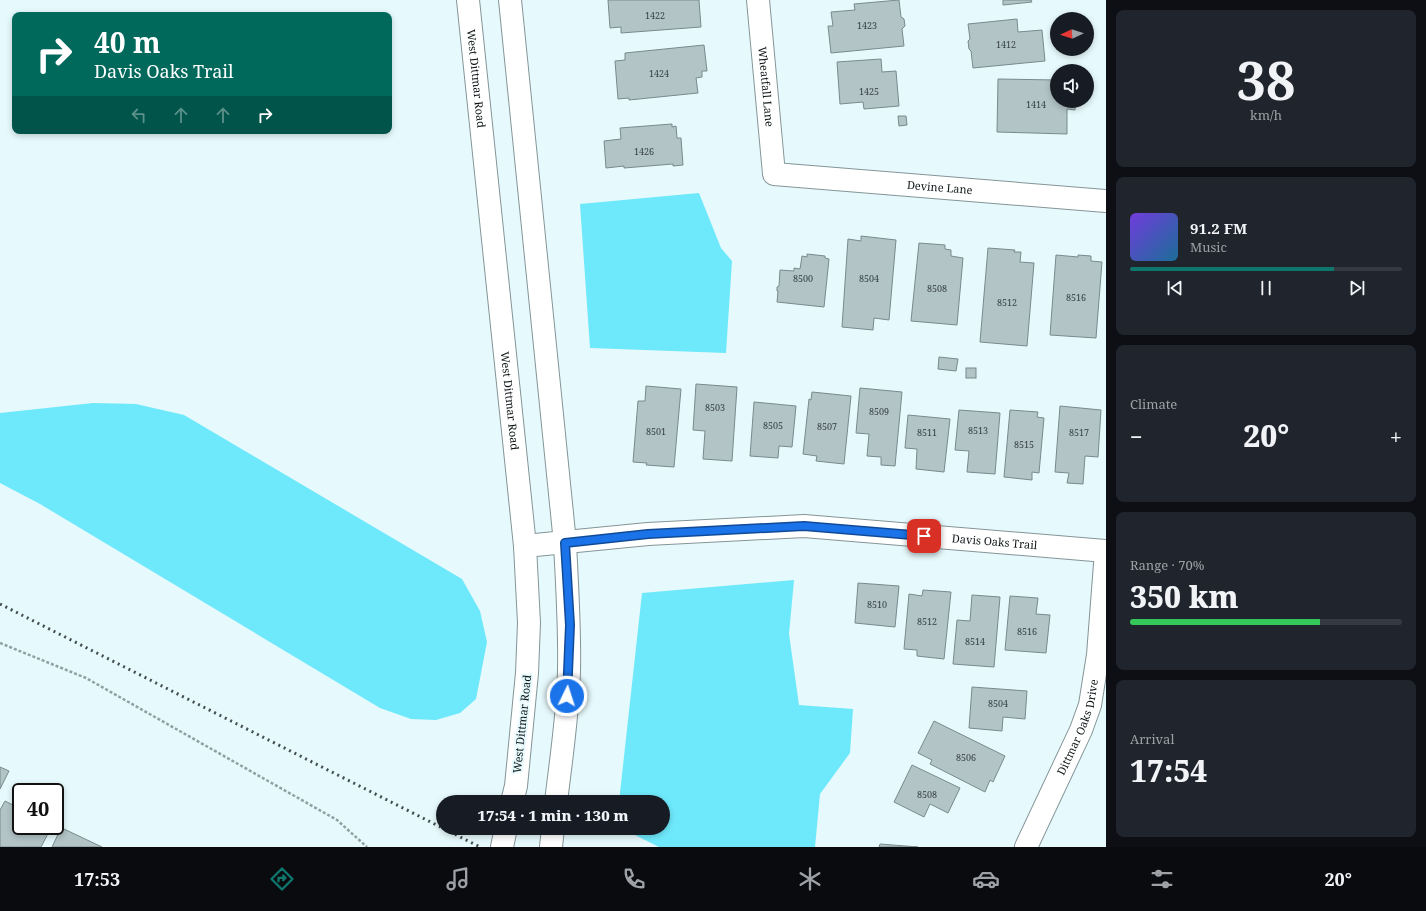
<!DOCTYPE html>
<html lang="en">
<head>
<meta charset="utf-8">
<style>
	body { margin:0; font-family:"Noto Serif",serif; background:#20242c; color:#f1f3f6; height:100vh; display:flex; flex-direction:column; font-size:15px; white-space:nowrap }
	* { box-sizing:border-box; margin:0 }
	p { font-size:13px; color:#9ea1a6 }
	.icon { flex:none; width:22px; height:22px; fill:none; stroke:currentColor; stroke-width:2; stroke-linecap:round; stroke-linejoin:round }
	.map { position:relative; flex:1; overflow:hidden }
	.panel { display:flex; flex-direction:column; gap:10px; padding:10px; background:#0d0f14; width:320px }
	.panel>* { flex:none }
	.hud { position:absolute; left:12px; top:12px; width:380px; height:122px; border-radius:8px; box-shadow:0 2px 6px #0003; background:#00695c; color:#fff; overflow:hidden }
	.needle { width:26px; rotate:266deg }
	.buttons { position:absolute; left:1050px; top:12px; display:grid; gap:8px }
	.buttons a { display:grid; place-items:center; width:44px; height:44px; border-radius:50%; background:#171b24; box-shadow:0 2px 6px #0003; font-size:20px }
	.speed { position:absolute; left:12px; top:783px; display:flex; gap:8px; font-size:20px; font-weight:700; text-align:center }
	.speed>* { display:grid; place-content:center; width:52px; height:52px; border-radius:50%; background:#171b24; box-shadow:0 2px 6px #0003; line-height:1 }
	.speed .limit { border:2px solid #111; border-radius:6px; background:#fff; color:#111 }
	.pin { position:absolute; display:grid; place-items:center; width:34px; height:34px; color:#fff; margin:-17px; border-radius:8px; box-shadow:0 2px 6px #0006 }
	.me { position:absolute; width:44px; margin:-22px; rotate:4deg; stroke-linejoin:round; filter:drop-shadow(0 0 3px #0008) }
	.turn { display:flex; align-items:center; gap:14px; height:84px; padding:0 16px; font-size:18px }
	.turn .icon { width:52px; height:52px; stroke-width:2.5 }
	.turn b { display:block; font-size:28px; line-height:34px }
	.lanes { display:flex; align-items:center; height:38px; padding:0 16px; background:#0003; justify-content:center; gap:20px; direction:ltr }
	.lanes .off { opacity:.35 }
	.big { font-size:30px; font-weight:800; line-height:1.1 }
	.panel .tile { flex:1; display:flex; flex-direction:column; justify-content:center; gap:6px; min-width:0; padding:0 14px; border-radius:8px; background:#20242c }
	.panel .dial { align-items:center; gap:0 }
	.dial b { font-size:52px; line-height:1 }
	.song { display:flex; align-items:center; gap:12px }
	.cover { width:48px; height:48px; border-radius:6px; background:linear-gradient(135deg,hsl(260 70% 55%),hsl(200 70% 35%)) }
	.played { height:4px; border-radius:2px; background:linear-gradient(90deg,#0f766e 75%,#363941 75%) }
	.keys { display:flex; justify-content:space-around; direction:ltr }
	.heat { display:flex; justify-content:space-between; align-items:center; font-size:22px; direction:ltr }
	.charge { height:6px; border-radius:3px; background:linear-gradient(90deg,#34c759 70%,#363941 0) }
	.trip { position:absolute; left:436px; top:795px; width:234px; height:40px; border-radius:20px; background:#171b24; box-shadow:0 2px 6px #0003; font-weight:800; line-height:40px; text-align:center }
	.tab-bar { display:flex; height:64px; justify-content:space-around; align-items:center; background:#090b0e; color:#9ea1a6 }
	.tab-bar .icon { width:28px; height:28px }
	.tab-bar .selected { color:#0f766e }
	.tab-bar b { font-size:18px; color:#f1f3f6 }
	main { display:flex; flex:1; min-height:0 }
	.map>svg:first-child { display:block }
	.water { fill:#6ee9fb }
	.building { fill:#b2c4c6; stroke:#798a8d }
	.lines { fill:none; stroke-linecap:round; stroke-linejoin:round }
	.minor-casing { stroke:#849597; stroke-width:24 }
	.path { stroke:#91a0a2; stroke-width:2.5; stroke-dasharray:3 2; stroke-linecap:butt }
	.minor { stroke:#fff; stroke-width:22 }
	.rail { stroke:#444e50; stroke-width:3; stroke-dasharray:2 4; stroke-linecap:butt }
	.route-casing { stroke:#114b97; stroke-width:10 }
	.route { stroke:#1a73e8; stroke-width:7 }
	.labels { text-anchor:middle; stroke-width:4; stroke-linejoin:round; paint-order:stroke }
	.number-label { font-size:9px; fill:#374142 }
	.street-label { font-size:11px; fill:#0e1516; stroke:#e6f9fc }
</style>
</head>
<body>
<main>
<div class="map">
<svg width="1106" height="847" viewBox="0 0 1106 847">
	<rect width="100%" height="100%" fill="#e6f9fc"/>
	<g class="water">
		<polygon points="699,193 721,248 732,261 726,353 590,348 580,204"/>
		<polygon points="93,403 136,404 184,415 462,579 480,611 487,642 476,699 460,713 436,720 411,719 380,708 40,504 0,483 0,413"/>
		<polygon points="794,580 789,634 799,705 853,709 850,753 820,794 815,847 659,847 621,828 663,828 663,802 619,802 642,593"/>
	</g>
	<g class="building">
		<polygon points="608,0 699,0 701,27 621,33 621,27 610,28"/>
		<polygon points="899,0 901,17 904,19 905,26 902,29 904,46 831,53 828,26 833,26 831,12 855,10 854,4"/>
		<polygon points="1003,0 1031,0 1032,2 1003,5"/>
		<polygon points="1017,19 1018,32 1042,30 1045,61 973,68 971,51 969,49 968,41 970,39 968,24"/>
		<polygon points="704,45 707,71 702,71 702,77 696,78 698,93 629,100 629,98 618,99 615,61 625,60 625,53"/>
		<polygon points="881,59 882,72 896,71 899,106 864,109 863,102 840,104 837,62"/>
		<polygon points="998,79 1057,80 1057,101 1075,101 1075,110 1067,109 1067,134 997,132"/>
		<polygon points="898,116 906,116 907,125 899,126"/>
		<polygon points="672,124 672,127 676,126 677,138 681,138 683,165 673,166 673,164 624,168 624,166 606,168 604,141 621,139 620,128"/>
		<polygon points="861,236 896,240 889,320 874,318 873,330 842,327 848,239 861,241"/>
		<polygon points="919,243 945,245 945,249 951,250 951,256 963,258 957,325 911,321"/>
		<polygon points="988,248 1015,250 1014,252 1021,252 1020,262 1034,263 1027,346 980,342"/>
		<polygon points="807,254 825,256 825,258 829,259 824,307 777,302 778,291 777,291 777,287 779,286 780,270 794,271 794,268 800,269 802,256 807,257"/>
		<polygon points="1056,255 1078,257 1078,255 1091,256 1091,261 1102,262 1096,338 1050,335"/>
		<polygon points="939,357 958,359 956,371 938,369"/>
		<rect x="966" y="368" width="10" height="10"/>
		<polygon points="696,384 737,387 732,461 703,459 705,431 693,430"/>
		<polygon points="646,386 681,389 674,467 646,465 647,463 633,462 638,401 645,401"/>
		<polygon points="860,388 902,392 895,466 881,465 881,457 867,456 869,434 856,433"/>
		<polygon points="812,392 851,396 844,464 816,461 817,456 803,454 809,399 811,400"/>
		<polygon points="754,402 796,406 792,447 779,446 778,458 750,456"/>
		<polygon points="1060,406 1101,410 1098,457 1085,456 1083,484 1067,483 1069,473 1055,472"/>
		<polygon points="959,410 1000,413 995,474 967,472 969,451 955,450"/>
		<polygon points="1010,410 1038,412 1037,417 1044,418 1039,473 1032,472 1032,480 1004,477"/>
		<polygon points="908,415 950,419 944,472 916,469 917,449 905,448"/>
		<polygon points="858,583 899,586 895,627 855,623"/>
		<polygon points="923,590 951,592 944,659 917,656 917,650 904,649 909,594 922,596"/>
		<polygon points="972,595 1000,597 994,667 953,664 957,620 970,621"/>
		<polygon points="1010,596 1038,598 1036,614 1050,615 1046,653 1005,650"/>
		<polygon points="972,687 1027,691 1025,719 1003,717 1002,731 969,728"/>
		<polygon points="934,721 1005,756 993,782 990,780 985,792 930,764 932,760 918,753"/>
		<polygon points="912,765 960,788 948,813 930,804 924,817 894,802"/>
		<polygon points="0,767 9,771 0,789"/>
		<polygon points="5,801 21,809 21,826 52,826 41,847 0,847 0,810"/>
		<polygon points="61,828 64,829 102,847 52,847"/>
		<polygon points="880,844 918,847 879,847"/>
	</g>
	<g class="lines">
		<g class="minor-casing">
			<g id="minor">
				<path id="s1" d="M468,0L525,546L529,623L527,673L516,786L512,802"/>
				<path d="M510,0L565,543C567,586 570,628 569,671C568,715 561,759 556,802"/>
				<path id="s2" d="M758,0L774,174L1106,201"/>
				<path id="s3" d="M525,546L648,534L804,526L1106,551"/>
				<polyline points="502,847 506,828"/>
				<polyline points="551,847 553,828"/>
				<path id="s4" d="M1026,847L1081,730L1090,705L1098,655L1106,551"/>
			</g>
		</g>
		<polyline class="path" points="0,643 86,678 337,820 367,847"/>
		<use href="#minor" class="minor"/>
		<polyline class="rail" points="0,604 480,847"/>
	</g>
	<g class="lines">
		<g class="route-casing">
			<polyline id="route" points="567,696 570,625 565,543 648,534 804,526 924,536"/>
		</g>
		<use href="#route" class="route"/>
	</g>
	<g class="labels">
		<g class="number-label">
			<text x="655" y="19">1422</text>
			<text x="867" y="29">1423</text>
			<text x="1006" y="48">1412</text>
			<text x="659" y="77">1424</text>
			<text x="869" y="95">1425</text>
			<text x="1036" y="108">1414</text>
			<text x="644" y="155">1426</text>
			<text x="803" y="282">8500</text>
			<text x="869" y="282">8504</text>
			<text x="937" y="292">8508</text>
			<text x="1076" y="301">8516</text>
			<text x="1007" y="306">8512</text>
			<text x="715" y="411">8503</text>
			<text x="879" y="415">8509</text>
			<text x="773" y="429">8505</text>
			<text x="827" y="430">8507</text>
			<text x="978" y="434">8513</text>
			<text x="656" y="435">8501</text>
			<text x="927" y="436">8511</text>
			<text x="1079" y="436">8517</text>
			<text x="1024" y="448">8515</text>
			<text x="877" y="608">8510</text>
			<text x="927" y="625">8512</text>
			<text x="1027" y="635">8516</text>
			<text x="975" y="645">8514</text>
			<text x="998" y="707">8504</text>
			<text x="966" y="761">8506</text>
			<text x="927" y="798">8508</text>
		</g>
		<g class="street-label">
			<text dy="4" stroke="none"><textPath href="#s1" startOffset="79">West Dittmar Road</textPath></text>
			<text dy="4" stroke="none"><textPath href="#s2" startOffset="87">Wheatfall Lane</textPath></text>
			<text dy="4" stroke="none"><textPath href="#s2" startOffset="341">Devine Lane</textPath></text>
			<text dy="4" stroke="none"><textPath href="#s1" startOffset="403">West Dittmar Road</textPath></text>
			<text dy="4" stroke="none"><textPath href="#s3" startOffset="471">Davis Oaks Trail</textPath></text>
			<text transform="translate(522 724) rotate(-84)" y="4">West Dittmar Road</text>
			<text dy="4" stroke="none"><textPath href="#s4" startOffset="131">Dittmar Oaks Drive</textPath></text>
		</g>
	</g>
</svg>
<div class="buttons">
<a><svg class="needle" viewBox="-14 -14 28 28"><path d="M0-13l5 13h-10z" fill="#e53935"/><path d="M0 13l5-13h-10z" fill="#9ea1a6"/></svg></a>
<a><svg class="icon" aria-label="sound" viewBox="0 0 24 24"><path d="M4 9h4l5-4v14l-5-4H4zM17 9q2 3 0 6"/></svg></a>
</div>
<div class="speed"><div class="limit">40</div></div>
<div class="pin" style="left:924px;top:536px;background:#d93025"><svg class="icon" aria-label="arrive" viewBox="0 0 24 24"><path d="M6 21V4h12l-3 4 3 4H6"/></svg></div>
<svg class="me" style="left:567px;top:696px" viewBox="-20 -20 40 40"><circle r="17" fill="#1a73e8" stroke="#fff" stroke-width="3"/><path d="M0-11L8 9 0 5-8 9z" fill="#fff"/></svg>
<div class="trip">17:54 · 1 min · 130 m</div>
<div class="hud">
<div class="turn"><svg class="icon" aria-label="right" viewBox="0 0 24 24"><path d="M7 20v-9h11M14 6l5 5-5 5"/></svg><div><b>40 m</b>Davis Oaks Trail</div></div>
<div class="lanes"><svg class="icon off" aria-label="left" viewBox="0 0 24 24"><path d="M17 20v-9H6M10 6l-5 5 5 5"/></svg><svg class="icon off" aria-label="ahead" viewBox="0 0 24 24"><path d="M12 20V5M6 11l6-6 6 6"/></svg><svg class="icon off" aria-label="ahead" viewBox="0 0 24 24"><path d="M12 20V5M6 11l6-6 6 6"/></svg><svg class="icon" aria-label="right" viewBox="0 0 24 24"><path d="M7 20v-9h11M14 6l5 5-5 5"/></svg></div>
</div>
</div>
<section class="panel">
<div class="tile dial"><b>38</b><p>km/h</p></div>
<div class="tile">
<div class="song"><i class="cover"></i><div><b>91.2 FM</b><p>Music</p></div></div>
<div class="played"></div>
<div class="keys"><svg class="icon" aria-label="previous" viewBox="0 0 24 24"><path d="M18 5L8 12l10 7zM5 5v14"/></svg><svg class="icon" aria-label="pause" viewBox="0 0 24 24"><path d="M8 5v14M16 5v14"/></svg><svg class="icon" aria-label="next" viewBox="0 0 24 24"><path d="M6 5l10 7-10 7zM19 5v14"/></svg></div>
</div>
<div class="tile"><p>Climate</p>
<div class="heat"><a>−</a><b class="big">20°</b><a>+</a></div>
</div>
<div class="tile"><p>Range · 70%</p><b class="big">350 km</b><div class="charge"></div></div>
<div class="tile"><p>Arrival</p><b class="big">17:54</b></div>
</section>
</main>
<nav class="tab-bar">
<b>17:53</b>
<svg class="icon selected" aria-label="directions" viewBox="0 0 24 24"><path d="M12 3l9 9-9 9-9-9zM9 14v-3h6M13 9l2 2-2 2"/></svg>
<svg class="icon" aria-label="music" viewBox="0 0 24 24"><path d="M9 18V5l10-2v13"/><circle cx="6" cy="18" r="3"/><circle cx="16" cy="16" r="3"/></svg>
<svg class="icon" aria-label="phone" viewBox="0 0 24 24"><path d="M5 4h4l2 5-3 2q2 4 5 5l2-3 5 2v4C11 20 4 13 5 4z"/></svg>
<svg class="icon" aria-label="climate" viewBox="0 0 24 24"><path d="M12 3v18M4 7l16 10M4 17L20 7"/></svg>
<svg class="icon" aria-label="car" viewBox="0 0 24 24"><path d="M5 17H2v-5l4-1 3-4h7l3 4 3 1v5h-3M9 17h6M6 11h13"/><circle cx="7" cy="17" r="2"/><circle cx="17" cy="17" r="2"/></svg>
<svg class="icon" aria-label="filters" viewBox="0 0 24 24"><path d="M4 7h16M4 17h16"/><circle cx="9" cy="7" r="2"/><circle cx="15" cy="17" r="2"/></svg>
<b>20°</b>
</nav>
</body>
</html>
